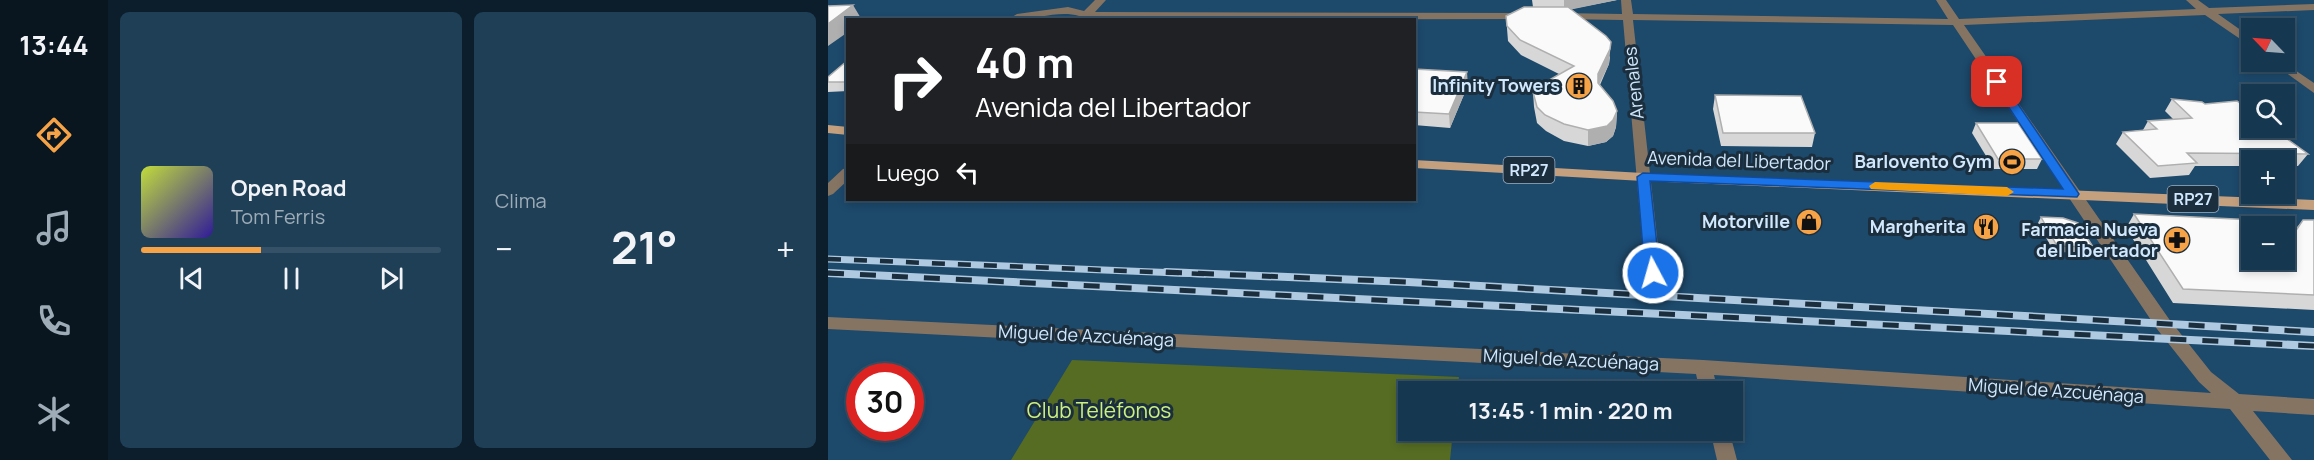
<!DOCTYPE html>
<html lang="es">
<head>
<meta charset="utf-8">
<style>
	body { margin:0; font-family:Manrope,sans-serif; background:#1f3f57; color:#f1f3f6; height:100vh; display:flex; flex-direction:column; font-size:22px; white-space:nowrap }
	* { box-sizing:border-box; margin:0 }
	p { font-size:20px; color:#9eacb7 }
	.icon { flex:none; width:33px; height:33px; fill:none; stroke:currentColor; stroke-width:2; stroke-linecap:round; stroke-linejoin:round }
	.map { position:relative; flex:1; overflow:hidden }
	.side { display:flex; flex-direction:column; gap:12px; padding:12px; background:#0c1e2c; width:720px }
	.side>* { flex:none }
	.guide { position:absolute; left:18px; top:18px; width:570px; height:183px; border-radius:0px; box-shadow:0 3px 9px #0003,0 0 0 2px #355167; background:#202124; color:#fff; overflow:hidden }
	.needle { width:39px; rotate:295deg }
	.tools { position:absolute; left:1413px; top:18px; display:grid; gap:12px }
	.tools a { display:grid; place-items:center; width:54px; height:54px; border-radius:0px; background:#163750; box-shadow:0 3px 9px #0003,0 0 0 2px #355167; font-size:30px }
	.speed { position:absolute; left:18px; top:363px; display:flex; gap:12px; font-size:30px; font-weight:700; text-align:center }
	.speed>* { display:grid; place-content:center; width:78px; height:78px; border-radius:50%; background:#163750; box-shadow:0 3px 9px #0003,0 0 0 2px #355167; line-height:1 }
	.speed .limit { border:9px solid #d22; background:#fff; color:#111 }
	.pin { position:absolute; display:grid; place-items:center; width:51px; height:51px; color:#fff; margin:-26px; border-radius:12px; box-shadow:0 3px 9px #0006 }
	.me { position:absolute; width:66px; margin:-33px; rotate:354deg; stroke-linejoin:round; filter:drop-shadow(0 0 4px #0008) }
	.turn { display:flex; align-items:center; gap:21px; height:126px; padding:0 30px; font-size:27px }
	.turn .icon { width:78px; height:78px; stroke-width:2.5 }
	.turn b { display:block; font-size:42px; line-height:51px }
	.then { display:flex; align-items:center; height:57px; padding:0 30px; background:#0003; gap:12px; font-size:22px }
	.big { font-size:45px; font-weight:700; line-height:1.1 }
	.side .widget { flex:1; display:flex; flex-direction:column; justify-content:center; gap:9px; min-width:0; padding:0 21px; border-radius:9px; background:#1f3f57 }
	.song { display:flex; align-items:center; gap:18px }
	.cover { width:72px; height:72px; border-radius:9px; background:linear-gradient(135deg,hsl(70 70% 55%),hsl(250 70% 35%)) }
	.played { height:6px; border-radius:3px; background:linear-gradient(90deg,#f6a247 40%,#355167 40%) }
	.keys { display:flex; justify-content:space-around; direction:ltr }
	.heat { display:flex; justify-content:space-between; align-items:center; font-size:33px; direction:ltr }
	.side .tiles { flex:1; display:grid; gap:12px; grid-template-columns:repeat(2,1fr) }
	.trip { position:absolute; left:570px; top:381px; width:345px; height:60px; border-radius:0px; background:#163750; box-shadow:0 3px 9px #0003,0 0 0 2px #355167; font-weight:700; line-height:60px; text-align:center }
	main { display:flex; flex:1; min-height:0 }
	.tab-bar { display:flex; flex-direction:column; width:108px; justify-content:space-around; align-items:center; background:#091620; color:#9eacb7 }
	.tab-bar .icon { width:42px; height:42px }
	.tab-bar .selected { color:#f6a247 }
	.tab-bar b { font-size:27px; color:#f1f3f6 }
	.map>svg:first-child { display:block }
	.green { fill:#566c23 }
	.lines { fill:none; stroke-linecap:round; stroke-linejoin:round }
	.minor { fill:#867463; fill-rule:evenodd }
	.major { fill:#c5a07e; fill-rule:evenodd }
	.rail-far1-casing { stroke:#aec9e0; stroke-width:7 }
	.rail-casing { stroke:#aec9e0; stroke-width:8 }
	.rail-far1 { stroke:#1b2e3d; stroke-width:4.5; stroke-dasharray:13; stroke-linecap:butt }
	.rail { stroke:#1b2e3d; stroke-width:5; stroke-dasharray:16; stroke-linecap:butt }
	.wall { fill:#d7d7d7 }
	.shaded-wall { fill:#afafaf }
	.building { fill:#fafafa; stroke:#afafaf; stroke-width:1.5 }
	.route { fill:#1a73e8; stroke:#114b97; stroke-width:1.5 }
	.slow { fill:#f59e0b }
	.labels { text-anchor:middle; stroke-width:6; stroke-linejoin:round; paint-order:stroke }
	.shield { fill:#1b2e3d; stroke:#9ab0c3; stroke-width:1.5 }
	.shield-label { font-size:16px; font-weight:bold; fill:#d0e7fc }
	.street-label { font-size:18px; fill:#d0e7fc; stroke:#1b2e3d }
	.poi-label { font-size:18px; font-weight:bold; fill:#d0e7fc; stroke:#1b2e3d; text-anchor:end }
	.near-park-label { font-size:21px; fill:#ccf181; stroke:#1b2e3d }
</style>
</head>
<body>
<main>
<nav class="tab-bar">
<b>13:44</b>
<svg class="icon selected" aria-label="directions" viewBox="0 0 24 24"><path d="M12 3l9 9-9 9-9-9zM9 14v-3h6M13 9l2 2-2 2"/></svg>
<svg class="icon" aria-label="music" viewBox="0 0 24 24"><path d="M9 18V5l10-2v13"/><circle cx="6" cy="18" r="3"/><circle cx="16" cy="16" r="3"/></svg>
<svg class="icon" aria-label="phone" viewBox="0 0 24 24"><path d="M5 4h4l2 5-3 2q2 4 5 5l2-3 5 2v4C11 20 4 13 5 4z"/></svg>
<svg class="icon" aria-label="climate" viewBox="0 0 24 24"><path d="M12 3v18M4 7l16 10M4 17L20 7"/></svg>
</nav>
<section class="side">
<div class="tiles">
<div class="widget">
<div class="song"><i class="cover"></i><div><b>Open Road</b><p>Tom Ferris</p></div></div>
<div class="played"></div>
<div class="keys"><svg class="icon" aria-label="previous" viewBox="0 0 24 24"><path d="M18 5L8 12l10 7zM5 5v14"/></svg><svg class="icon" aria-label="pause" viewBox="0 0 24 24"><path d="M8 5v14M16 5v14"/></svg><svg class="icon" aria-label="next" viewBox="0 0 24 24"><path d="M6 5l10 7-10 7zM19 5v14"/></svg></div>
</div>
<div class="widget"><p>Clima</p>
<div class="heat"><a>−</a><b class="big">21°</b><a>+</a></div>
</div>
</div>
</section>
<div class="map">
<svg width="1486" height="460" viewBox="0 0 1486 460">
	<rect width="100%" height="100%" fill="#1d496b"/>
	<polygon class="green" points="244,360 631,377 629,391 580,392 580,430 625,431 622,460 183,460"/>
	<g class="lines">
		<g class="minor">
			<path d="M267,0H278L267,12L698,13L703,16L698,19L253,20L251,16C230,10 208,20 186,20L184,17L189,14L240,7L256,11Z"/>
			<polygon points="793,0 803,0 805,14 1120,19 1108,0 1118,0 1131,19 1368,9 1358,0 1370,0 1381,8 1486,4 1486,10 1390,14 1424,38 1424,47 1377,15 1136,25 1341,319 1383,372 1411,394 1486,399 1486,415 1425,411 1464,460 1442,460 1402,409 886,375 890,392 872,392 868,374 0,329 0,317 875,360 1383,393 1371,382 1329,329 1125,25 805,20 833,273 831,277 819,277 817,273 795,20 731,19 726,16 731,13 794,14"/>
			<polygon points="1443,62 1455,62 1486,83 1486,93"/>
			<polygon points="20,168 20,180 5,194 0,196 0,183 15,169"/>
			<polygon points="882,430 901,430 909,460 889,460"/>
		</g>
		<g class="major">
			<polygon points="0,125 20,127 20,135 0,133"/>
			<polygon points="586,160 815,173 1486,200 1486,210 815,181 586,168"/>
		</g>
		<g class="rail-far1-casing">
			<g id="rail-far1">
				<polyline points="0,259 376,274"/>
				<polyline points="0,273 19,274"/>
			</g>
		</g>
		<g class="rail-casing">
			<g id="rail">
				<polyline points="338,272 580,282 1486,332"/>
				<polyline points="0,273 1486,346"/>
			</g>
		</g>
		<use href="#rail-far1" class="rail-far1"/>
		<use href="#rail" class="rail"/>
	</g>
	<g class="wall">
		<polygon points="704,0 789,0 743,9 782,57 781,64 772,85 789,111 788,127 785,136 778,142 760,146 736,141 718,131 709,123 706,107 705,92 731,74 693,55 680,41 678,16 705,7"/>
		<polygon points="20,60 20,91 0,92 0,77"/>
		<polygon points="586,69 640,85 622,128 586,125"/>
		<polygon points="887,95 987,133 984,147 893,146 885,109"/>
		<polygon points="1344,99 1377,104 1480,154 1470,166 1456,166 1456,160 1424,160 1424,166 1367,166 1361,175 1322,178 1288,144 1295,132 1315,130 1320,121 1345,119 1337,111"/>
		<polygon points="1148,123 1214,159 1209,169 1166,169 1144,133"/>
		<polygon points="1306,214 1424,260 1465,232 1475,220 1486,220 1486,310 1345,303 1298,228"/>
		<polygon points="1213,217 1265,247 1262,253 1226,252 1210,223"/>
	</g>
	<g class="shaded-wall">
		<polygon points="736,0 789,0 736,11"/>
		<polygon points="25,5 34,20 20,20 20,32 0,46 0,24"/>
		<polygon points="783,42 781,64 769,89 770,74"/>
		<polygon points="639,72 640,85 622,128 621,114"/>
		<polygon points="789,111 788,127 785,136 778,142 760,146 760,130"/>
	</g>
	<g class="building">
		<polygon points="25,5 0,24 0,6"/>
		<polygon points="696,7 740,7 778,36 783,42 782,49 770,74 770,83 785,101 789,111 785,120 779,126 760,130 736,124 717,115 709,107 705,92 714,84 746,66 692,40 679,26 678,16"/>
		<polygon points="20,60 20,82 0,82 0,77"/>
		<polygon points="586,69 639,72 621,114 586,112"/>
		<polygon points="887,95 973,96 987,133 895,133"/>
		<polygon points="1344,99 1374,102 1377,104 1409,101 1424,112 1424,128 1444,128 1480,154 1359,153 1369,163 1330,166 1295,132 1329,129 1320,121 1364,118"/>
		<polygon points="1148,123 1190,123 1214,159 1170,159"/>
		<polygon points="1306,214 1427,220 1432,226 1424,226 1424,260 1456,260 1456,232 1467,232 1475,220 1486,220 1486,295 1355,289"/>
		<polygon points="1213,217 1235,218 1250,223 1265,247 1229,246"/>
	</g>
	<polygon class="route" points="1169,78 1173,79 1249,191 1251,194 1249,197 822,181 832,273 825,278 817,273 809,177 815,173 1235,189 1164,82"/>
	<polygon class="slow" points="1047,182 1179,187 1186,192 1179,196 1043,189 1041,186"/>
	<defs>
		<g id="building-disc" transform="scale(1.35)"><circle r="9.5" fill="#f6a247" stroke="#1b2e3d"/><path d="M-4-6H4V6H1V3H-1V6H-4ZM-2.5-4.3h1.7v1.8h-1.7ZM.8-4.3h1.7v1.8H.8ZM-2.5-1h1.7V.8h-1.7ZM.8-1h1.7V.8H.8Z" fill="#111"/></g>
		<g id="stadium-disc" transform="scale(1.35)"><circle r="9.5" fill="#f6a247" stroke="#1b2e3d"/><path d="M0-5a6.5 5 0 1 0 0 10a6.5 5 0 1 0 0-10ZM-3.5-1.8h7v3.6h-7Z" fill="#111"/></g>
		<g id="shop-disc" transform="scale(1.35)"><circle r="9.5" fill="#f6a247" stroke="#1b2e3d"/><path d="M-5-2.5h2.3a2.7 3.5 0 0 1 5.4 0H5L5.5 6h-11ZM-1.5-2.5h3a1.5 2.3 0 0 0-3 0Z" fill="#111"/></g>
		<g id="restaurant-disc" transform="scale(1.35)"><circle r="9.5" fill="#f6a247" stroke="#1b2e3d"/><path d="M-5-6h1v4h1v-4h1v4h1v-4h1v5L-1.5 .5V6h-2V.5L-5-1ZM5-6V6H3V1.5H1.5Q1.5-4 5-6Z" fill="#111"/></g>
		<g id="pharmacy-disc" transform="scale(1.35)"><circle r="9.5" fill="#f6a247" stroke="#1b2e3d"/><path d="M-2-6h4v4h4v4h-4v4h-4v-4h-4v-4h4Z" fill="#111"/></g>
	</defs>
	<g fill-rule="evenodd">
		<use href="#building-disc" x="751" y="86"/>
		<use href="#stadium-disc" x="1184" y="162"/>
		<use href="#shop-disc" x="981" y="222"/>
		<use href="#restaurant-disc" x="1158" y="227"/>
		<use href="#pharmacy-disc" x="1349" y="240"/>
	</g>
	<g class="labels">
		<g class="shield">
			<rect x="675.5" y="157" width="51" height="26" rx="4.5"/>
			<rect x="1339.5" y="186" width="51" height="26" rx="4.5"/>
		</g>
		<g class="shield-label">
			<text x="701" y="176">RP27</text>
			<text x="1365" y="205">RP27</text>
		</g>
		<g class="street-label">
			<text transform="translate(806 83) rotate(-96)" y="6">Arenales</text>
			<text transform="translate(911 161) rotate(2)" y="6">Avenida del Libertador</text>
			<text transform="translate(258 336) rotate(3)" y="6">Miguel de Azcuénaga</text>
			<text transform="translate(743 360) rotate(3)" y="6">Miguel de Azcuénaga</text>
			<text transform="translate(1228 391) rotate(4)" y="6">Miguel de Azcuénaga</text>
		</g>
		<g class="poi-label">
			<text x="732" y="92">Infinity Towers</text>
			<text x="1164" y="168">Barlovento Gym</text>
			<text x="962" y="228">Motorville</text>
			<text x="1138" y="233">Margherita</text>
			<text x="1330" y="236">Farmacia Nueva<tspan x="1330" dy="21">del Libertador</tspan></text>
		</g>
		<g class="near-park-label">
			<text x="271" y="418">Club Teléfonos</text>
		</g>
	</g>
</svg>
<div class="tools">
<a><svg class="needle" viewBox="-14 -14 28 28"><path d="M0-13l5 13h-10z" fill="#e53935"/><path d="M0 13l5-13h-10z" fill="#9eacb7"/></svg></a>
<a><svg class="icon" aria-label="search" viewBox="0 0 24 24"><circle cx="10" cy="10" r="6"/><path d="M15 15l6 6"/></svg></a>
<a>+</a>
<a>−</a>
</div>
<div class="speed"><div class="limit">30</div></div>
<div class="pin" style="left:1169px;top:82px;background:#d93025"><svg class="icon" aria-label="arrive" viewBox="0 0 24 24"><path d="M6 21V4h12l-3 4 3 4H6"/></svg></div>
<svg class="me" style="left:825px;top:273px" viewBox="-20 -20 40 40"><circle r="17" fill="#1a73e8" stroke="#fff" stroke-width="3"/><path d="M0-11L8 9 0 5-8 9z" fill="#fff"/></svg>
<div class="trip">13:45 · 1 min · 220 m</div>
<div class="guide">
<div class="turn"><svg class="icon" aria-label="right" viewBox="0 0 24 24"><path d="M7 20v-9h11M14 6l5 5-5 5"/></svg><div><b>40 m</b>Avenida del Libertador</div></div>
<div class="then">Luego<svg class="icon" aria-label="left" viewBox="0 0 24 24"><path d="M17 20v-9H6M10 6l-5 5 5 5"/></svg></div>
</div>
</div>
</main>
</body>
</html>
